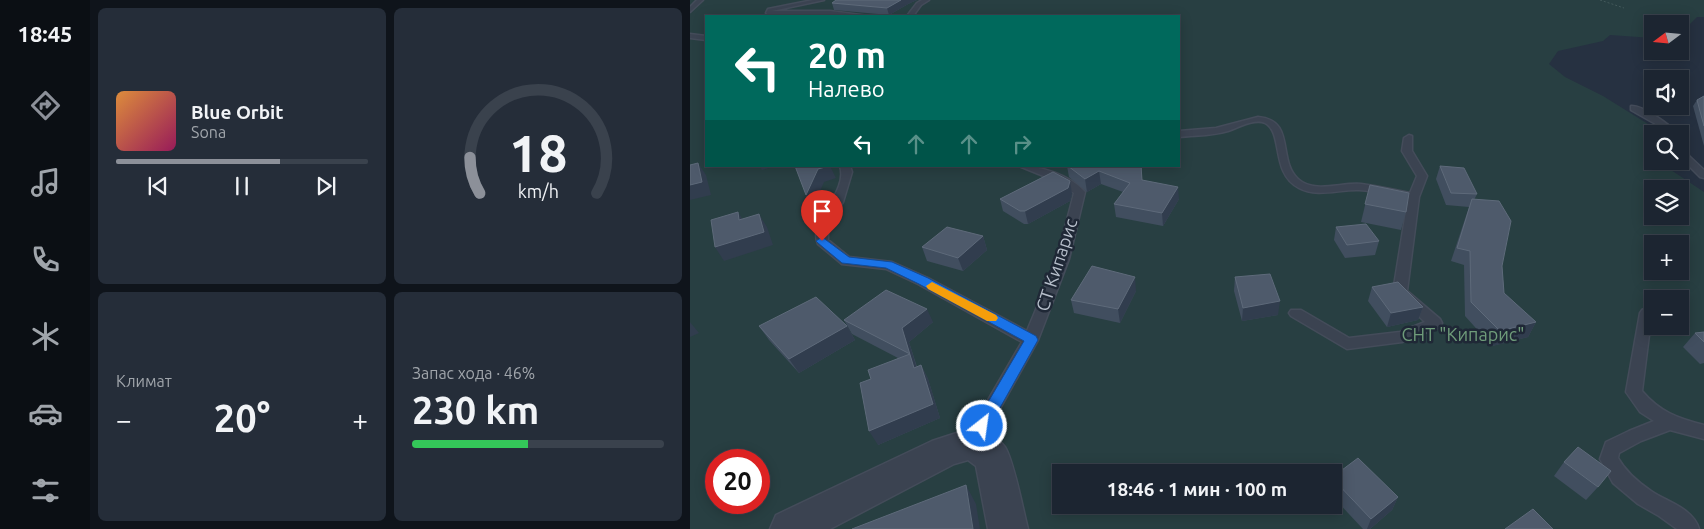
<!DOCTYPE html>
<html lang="ru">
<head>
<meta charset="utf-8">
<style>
	body { margin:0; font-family:Ubuntu,sans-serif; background:#252d39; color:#f1f3f6; height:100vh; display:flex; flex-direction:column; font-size:19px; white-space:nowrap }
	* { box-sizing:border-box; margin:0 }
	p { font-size:16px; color:#a0a5ab }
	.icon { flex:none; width:28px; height:28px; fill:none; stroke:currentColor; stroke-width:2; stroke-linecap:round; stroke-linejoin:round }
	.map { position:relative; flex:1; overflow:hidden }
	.sheet { display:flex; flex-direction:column; gap:8px; padding:8px; background:#0f141b; width:600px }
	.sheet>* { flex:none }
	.hud { position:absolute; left:15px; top:15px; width:475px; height:152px; border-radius:0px; box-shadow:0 2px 12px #0003,0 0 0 1px #3a424d; background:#00695c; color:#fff; overflow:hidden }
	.needle { width:32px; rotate:254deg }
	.controls { position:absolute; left:954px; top:15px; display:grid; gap:10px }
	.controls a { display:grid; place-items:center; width:45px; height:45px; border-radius:0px; background:#1c2531; box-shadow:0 2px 12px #0003,0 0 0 1px #3a424d; font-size:25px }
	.speed { position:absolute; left:15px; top:449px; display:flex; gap:10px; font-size:25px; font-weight:700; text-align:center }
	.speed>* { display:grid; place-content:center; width:65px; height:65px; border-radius:50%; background:#1c2531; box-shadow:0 2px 12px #0003,0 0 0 1px #3a424d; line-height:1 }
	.speed .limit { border:8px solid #d22; background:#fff; color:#111 }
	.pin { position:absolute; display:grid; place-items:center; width:42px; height:42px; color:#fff; margin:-51px -21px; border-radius:50% 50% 50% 0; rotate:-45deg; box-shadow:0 0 5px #0007 }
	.pin .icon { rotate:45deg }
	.me { position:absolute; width:55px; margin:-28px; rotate:30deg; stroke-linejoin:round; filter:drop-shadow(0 0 4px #0008) }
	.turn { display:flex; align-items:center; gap:18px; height:105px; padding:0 20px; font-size:22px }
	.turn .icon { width:65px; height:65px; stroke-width:2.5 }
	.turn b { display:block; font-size:35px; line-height:42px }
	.lanes { display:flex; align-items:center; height:48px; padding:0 20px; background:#0003; justify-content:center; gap:25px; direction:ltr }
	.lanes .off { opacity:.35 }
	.big { font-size:38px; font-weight:700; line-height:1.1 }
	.sheet .widget { flex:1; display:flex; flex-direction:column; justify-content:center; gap:8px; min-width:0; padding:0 18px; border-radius:8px; background:#252d39 }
	.sheet .dial { align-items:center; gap:0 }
	.dial svg { height:130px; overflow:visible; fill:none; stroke:#3a424d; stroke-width:7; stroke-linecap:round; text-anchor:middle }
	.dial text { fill:#f1f3f6; stroke:none }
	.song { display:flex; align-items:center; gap:15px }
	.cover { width:60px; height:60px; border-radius:8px; background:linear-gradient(135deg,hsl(30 70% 55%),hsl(330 70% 35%)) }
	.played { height:5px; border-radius:2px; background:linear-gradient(90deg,#8c9099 65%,#3a424d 65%) }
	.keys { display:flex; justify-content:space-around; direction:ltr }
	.heat { display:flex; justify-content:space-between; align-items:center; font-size:28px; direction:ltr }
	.charge { height:8px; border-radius:4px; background:linear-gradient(90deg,#34c759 46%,#3a424d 0) }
	.sheet .tiles { flex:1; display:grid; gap:8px; grid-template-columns:repeat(2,1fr) }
	.trip { position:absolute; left:362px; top:464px; width:290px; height:50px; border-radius:0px; background:#1c2531; box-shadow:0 2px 12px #0003,0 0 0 1px #3a424d; font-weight:700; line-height:50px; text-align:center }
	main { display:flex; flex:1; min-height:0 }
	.menu { display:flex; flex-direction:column; width:90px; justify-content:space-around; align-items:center; background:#0b0f14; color:#a0a5ab }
	.menu .icon { width:35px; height:35px }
	.menu .active { color:#8c9099 }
	.menu b { font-size:22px; color:#f1f3f6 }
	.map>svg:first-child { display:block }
	.green { fill:#283f42; fill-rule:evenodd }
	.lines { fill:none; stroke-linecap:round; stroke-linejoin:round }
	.service-casing { stroke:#444c5a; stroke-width:3 }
	.minor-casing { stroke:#444c5a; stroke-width:3 }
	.path { stroke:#42585a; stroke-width:1; stroke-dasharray:2 2; stroke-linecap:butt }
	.service { fill:#3b4351; fill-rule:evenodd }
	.minor { fill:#3b4351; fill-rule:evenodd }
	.wall { fill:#414e5f }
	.shaded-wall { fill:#313d4e }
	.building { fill:#4e5a6b; stroke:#5e6a7a }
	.route { fill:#1a73e8; stroke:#114b97 }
	.slow { fill:#f59e0b }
	.labels { text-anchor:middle; stroke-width:5; stroke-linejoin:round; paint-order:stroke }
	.street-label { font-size:18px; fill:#b7bfcb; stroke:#1f2836 }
	.park-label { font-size:18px; fill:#6f9c7a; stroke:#1f2836 }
</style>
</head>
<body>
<main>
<nav class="menu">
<b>18:45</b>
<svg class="icon active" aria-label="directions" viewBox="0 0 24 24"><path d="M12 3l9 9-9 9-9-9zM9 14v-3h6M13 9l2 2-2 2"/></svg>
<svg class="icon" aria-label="music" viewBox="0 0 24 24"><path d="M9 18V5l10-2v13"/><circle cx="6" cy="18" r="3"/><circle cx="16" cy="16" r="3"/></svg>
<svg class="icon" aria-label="phone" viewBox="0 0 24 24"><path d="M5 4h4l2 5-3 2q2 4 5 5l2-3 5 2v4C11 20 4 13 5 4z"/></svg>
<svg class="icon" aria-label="climate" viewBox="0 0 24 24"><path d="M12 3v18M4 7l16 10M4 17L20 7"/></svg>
<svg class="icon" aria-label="car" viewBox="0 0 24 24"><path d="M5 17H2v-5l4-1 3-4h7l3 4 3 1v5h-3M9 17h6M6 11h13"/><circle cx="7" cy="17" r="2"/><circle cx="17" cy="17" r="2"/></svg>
<svg class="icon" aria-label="filters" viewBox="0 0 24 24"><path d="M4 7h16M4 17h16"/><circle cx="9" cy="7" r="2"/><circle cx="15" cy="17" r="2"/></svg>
</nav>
<section class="sheet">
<div class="tiles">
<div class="widget">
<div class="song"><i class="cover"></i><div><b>Blue Orbit</b><p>Sona</p></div></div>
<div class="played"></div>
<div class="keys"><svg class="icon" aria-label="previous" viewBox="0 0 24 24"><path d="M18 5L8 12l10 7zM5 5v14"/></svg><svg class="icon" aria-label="pause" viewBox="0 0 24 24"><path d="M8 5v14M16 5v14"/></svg><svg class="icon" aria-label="next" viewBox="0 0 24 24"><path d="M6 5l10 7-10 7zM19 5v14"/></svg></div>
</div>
<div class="widget dial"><svg viewBox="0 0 100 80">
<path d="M14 69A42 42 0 1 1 86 69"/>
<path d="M14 69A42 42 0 0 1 8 47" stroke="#8c9099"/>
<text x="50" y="56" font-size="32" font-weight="700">18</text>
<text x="50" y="72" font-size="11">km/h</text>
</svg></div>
<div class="widget"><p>Климат</p>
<div class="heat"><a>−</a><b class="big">20°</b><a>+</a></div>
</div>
<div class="widget"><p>Запас хода · 46%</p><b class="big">230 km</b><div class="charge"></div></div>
</div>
</section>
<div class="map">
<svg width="1014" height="529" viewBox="0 0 1014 529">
	<rect width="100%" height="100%" fill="#263141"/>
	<path class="green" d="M0,0H1014V17H1007L990,34V24H962V38L920,35L913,41L868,51L859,64L875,77L913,96L958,124L962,135V161H975L978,168L1014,192V529H0ZM16,16H489V166H16ZM962,189H990V216H962ZM962,244H990V271H962ZM962,299H990V326H962ZM26,460H69V502H26ZM371,472H644V505H371Z"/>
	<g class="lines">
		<g class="service-casing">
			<g id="service">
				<polygon points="7,0 13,0 0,12 0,7"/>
				<polygon points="123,0 134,0 82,11 140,11 178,16 79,15 76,13 78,9"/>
				<polygon points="232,0 239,0 231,5 223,16 217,16 227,3"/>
				<polygon points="0,34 16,36 16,40 0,38"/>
				<path d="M941,106C953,105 980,125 988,134H978L971,127L941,110Z"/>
				<path d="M568,117C606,120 587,160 608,179C625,194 651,182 671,184C688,186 704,190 720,193L727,176L712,151L714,138L719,135L722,136V151L737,176L729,197L717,291L750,319L752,323L750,327L712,342L657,349L601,316L599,313L601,310H611L659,338L710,332L735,322L703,292L718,199C702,196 686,191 669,190C650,189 627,198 609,188C580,173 594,133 575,123C564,118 548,128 538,131C522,136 505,135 489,137V131L526,128Z"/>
				<polygon points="990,141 995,144 999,156 1014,170 1014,178 1010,177 990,157"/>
				<path d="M150,166H160L162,172L153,202L138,227V240L159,257L202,262L238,278L337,331L367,259L384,193L361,179L329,166C351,166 380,175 395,192L379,259L348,340L288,448L282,451L276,448L273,443L332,342L228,284L196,269L152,264L128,244C117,221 159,193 150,166Z"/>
				<path d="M957,308L962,311L952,391C970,412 987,418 1014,425V439L980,430L951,441L929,453L928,458C936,472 948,482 961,491C977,502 1003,508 1009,529H987L969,516L948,504L923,483L910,459L916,442L939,431L964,421L950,412L936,392L950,313L952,310Z"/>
			</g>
		</g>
		<g class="minor-casing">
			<path id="minor" d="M282,428C292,431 309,438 315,447C324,461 333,510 338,529H298L286,466L278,460L264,464L140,529H80L86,515L242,441Z"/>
		</g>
		<polyline class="path" points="910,0 934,8"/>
		<use href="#service" class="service"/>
		<use href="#minor" class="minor"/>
	</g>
	<g class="wall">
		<polygon points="146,0 227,0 220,3 199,15 144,10 142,3"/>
		<polygon points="1014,96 1014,146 1003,106 1007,100"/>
		<polygon points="377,166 452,166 452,181 489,199 473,226 426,217 424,204 433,192 411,184 397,192 379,177"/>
		<polygon points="750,166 787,194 784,200 812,266 814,293 846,322 838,337 802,346 775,316 774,265 761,261 779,207 756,205 746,179"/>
		<polygon points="680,185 716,212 711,230 671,222"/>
		<polygon points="382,194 380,201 338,224 334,224 313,211 310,199"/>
		<polygon points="646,227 689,241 685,255 655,258 644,240"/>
		<polygon points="293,236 297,250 273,271 237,261 232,247"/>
		<polygon points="545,277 588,315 552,321 544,291"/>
		<polygon points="682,287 733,307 728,320 697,327 678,301"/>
		<polygon points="446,291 430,323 384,313 381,300"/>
		<polygon points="154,320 243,322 219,342 227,367 231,365 238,379 250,418 188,445 181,379 208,358 162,334"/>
		<polygon points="69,326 157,326 165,340 109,373 79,340"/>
		<polygon points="1014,332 1014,363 1010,364 993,347 1005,333"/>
		<polygon points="874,462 908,487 896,500 864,476"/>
		<polygon points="644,476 708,497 702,510 680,529 673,529 644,498"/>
	</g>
	<g class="shaded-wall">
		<polygon points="211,0 227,0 220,3 199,15 197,8"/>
		<polygon points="8,163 16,175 21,195 0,200 0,185"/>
		<polygon points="69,166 85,166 72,170"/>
		<polygon points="139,166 140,166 146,178 134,182 123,208 116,195 128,169"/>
		<polygon points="409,171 411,184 397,192 395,179"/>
		<polygon points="380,181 382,194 380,201 338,224 335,211"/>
		<polygon points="488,187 489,199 473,226 472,213"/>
		<polygon points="48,212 56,225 49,220"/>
		<polygon points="69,214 77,227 83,245 34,261 25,247"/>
		<polygon points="293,236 297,250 273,271 268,258"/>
		<polygon points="445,277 446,291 430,323 428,309"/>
		<polygon points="590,301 588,315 552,321 553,308"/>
		<polygon points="733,307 728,320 697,327 701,313"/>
		<polygon points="237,309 243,322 219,342 231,382 224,368 212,328"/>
		<polygon points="0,322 9,333 0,337"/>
		<polygon points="846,322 838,337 802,346 810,331"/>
		<polygon points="157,326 165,340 109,373 99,359"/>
		<polygon points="231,365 238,379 250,418 188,445 179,431"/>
		<polygon points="276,485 286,504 290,529 283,529"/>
		<polygon points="708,497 702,510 680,529 677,529 681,519"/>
	</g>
	<g class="building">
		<polygon points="146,0 211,0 197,8 142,3"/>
		<polygon points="1014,96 1014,126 1007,100"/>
		<polygon points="8,163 12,182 0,185 0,165"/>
		<polygon points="105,166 139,166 128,169 116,195"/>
		<polygon points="378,166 451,166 452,180 488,187 472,213 424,204 440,183 409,171 395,179"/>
		<polygon points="750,166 774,168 787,194 761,193"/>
		<polygon points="363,172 380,181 378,188 335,211 330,211 310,199"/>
		<polygon points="680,185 719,193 716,212 675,204"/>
		<polygon points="782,199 809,201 821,221 812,266 814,293 846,322 810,331 781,302 780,251 767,248"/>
		<polygon points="48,212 49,220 69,214 74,232 25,247 21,220"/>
		<polygon points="676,224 689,241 657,245 646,227"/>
		<polygon points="257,227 293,236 268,258 232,247"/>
		<polygon points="402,266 445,277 428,309 381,300"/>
		<polygon points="580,274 590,301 553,308 545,277"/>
		<polygon points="708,282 733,307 701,313 682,287"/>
		<polygon points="196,290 237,309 212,328 224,368 231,365 243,404 179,431 170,383 181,379 178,370 220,354 154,320"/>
		<polygon points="126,297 157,326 99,359 69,326"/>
		<polygon points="1014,332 1014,342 1005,333"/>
		<polygon points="888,447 921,471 908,487 874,462"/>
		<polygon points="668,458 708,497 681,519 644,480 644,476"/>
		<polygon points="276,485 283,529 162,529"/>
		<polygon points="843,509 863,529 815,529"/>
	</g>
	<polygon class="route" points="132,237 159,257 202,262 238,278 346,336 348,340 297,431 292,432 287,431 284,426 334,341 229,284 196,268 152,263 128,243 126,241"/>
	<polygon class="slow" points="242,282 306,315 308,318 306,321 297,321 238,289 236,286"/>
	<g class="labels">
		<g class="street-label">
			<text transform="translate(367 265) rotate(-72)" y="6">СТ Кипарис</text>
		</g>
		<g class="park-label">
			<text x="773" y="341">СНТ "Кипарис"</text>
		</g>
	</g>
</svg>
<div class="controls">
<a><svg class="needle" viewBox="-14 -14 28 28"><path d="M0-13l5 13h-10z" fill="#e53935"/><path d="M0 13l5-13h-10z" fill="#a0a5ab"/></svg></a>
<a><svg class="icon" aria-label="sound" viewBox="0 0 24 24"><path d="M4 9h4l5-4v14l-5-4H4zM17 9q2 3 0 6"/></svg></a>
<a><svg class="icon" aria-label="search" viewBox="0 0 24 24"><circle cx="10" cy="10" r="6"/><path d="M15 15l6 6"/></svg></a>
<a><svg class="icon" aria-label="layers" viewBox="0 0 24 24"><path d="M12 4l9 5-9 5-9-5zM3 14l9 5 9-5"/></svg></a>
<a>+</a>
<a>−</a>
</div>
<div class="speed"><div class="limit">20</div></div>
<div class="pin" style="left:132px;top:241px;background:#d93025"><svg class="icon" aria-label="arrive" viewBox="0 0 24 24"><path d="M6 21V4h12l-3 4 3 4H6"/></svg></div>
<svg class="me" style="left:292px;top:426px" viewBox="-20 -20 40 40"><circle r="17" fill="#1a73e8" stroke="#fff" stroke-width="3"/><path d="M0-11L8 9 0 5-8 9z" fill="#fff"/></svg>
<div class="trip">18:46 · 1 мин · 100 m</div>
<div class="hud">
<div class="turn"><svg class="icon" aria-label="left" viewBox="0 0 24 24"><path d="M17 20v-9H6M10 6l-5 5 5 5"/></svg><div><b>20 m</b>Налево</div></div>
<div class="lanes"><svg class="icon" aria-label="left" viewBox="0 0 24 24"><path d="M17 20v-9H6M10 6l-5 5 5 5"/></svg><svg class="icon off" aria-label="ahead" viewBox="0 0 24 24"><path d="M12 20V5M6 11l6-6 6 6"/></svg><svg class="icon off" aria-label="ahead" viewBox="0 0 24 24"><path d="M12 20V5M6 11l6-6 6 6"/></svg><svg class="icon off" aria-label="right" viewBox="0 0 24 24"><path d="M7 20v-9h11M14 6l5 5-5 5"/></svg></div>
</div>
</div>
</main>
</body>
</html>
